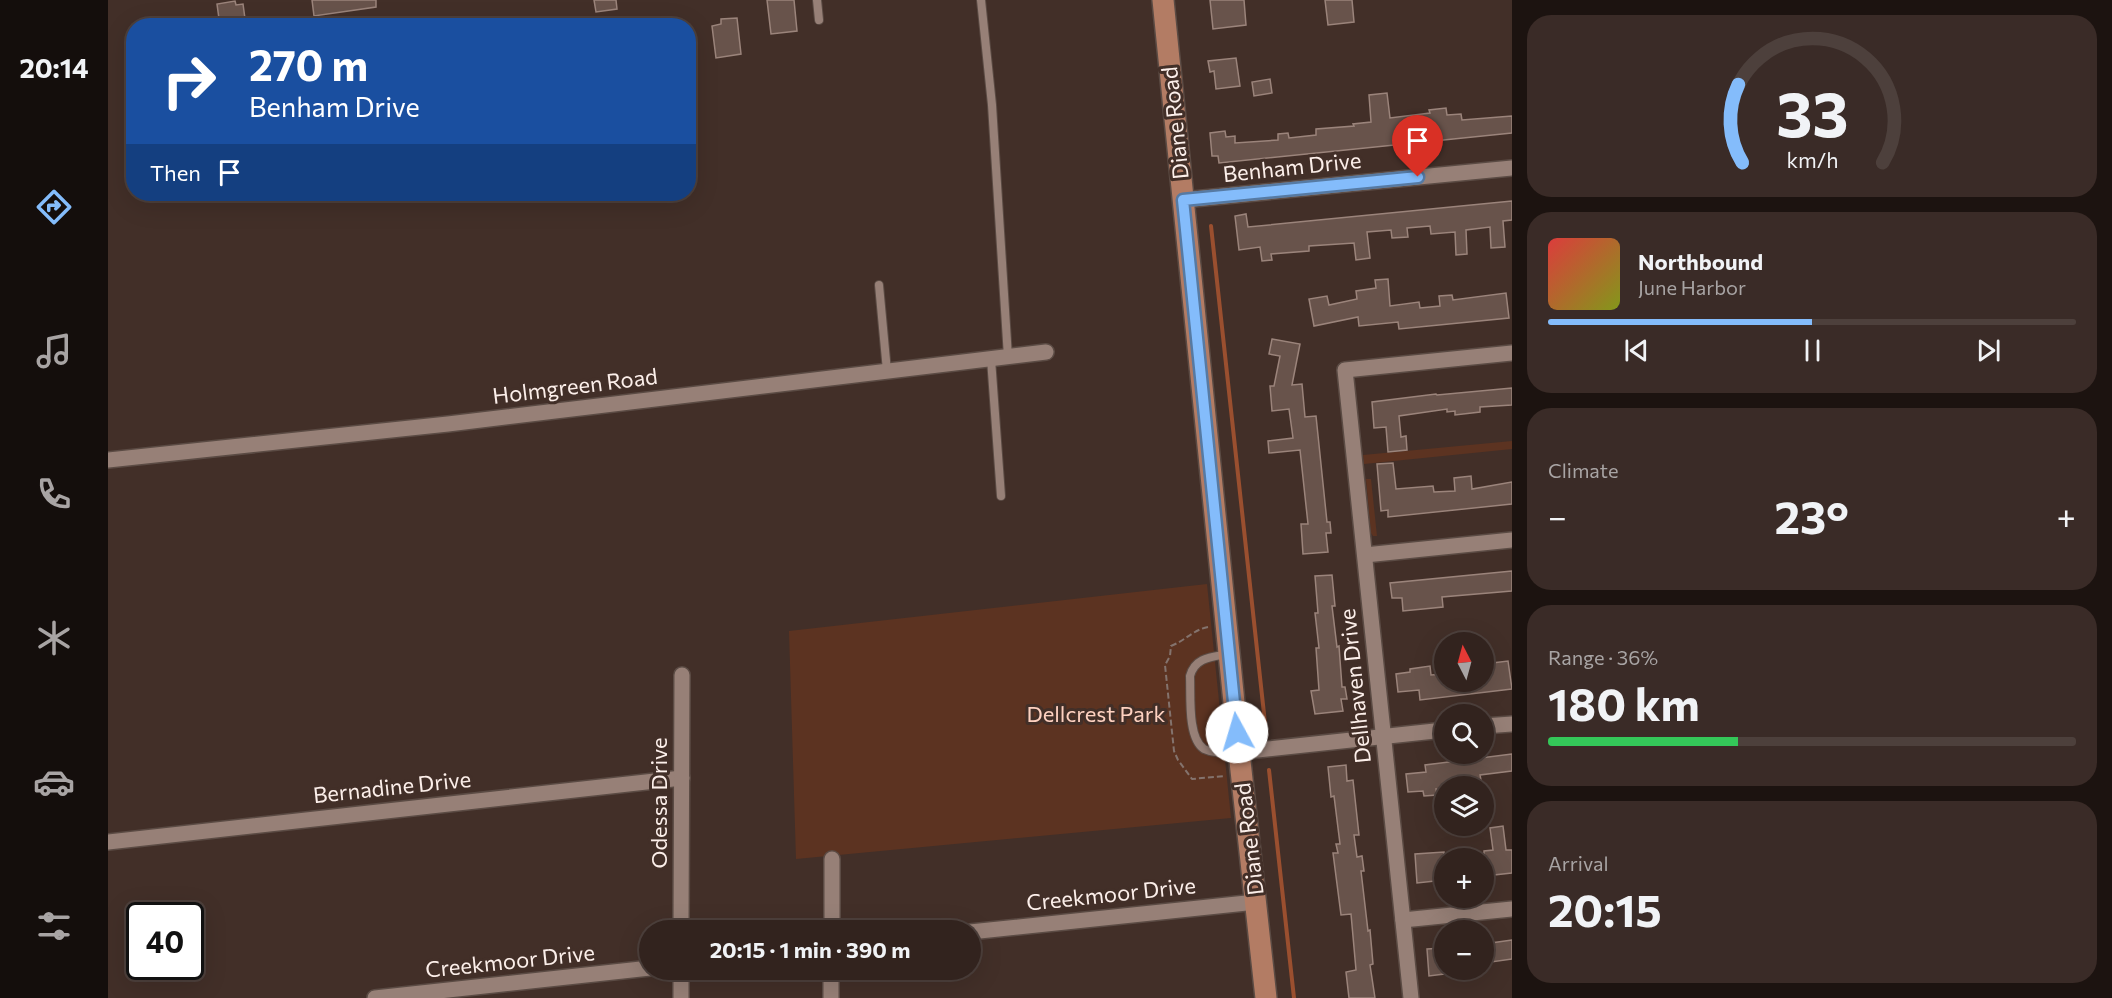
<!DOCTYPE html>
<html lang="en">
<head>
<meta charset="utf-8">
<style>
	body { margin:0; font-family:Commissioner,sans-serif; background:#3a2b27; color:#f1f3f6; height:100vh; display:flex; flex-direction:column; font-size:22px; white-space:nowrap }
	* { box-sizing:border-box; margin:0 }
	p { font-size:20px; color:#a8a4a4 }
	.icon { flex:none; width:33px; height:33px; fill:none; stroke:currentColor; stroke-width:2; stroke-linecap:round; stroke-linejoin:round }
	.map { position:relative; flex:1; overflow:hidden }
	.side { display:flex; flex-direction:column; gap:15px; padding:15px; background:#1c1310; width:600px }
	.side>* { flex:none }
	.guide { position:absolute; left:18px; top:18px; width:570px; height:183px; border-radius:24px; box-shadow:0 6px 24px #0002,0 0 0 2px #4d403c; background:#1a4fa0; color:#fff; overflow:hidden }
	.needle { width:39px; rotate:354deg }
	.tools { position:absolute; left:1326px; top:632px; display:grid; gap:12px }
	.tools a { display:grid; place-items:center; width:60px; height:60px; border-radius:50%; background:#32231e; box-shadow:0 6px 24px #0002,0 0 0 2px #4d403c; font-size:30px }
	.speed { position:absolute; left:18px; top:902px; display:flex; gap:12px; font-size:30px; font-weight:700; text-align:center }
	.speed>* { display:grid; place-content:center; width:78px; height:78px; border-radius:50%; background:#32231e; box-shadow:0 6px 24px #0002,0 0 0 2px #4d403c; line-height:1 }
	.speed .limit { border:3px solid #111; border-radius:9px; background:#fff; color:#111 }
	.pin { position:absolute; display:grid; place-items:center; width:51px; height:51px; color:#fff; margin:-62px -26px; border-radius:50% 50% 50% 0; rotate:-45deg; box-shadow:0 0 6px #0007 }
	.pin .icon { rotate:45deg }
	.me { position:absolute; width:66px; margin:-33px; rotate:354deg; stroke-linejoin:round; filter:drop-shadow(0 0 4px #0008) }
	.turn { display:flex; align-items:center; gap:21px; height:126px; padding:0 24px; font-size:27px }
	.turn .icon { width:78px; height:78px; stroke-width:2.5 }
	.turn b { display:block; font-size:42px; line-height:51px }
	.then { display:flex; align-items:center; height:57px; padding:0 24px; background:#0003; gap:12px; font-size:22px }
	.big { font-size:45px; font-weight:700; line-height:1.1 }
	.side .card { flex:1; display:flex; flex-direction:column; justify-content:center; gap:9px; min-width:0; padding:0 21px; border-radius:24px; background:#3a2b27 }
	.side .dial { align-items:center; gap:0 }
	.dial svg { height:156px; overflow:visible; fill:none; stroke:#4d403c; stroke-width:7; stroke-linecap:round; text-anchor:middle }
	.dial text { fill:#f1f3f6; stroke:none }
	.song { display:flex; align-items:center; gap:18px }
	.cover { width:72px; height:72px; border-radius:9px; background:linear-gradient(135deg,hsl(0 70% 55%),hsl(70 70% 35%)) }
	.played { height:6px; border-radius:3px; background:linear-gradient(90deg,#84bcfb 50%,#4d403c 50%) }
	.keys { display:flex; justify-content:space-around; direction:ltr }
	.heat { display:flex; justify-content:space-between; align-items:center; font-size:33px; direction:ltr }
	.charge { height:9px; border-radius:4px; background:linear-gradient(90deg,#34c759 36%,#4d403c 0) }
	.trip { position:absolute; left:531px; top:920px; width:342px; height:60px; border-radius:30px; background:#32231e; box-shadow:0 6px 24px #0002,0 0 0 2px #4d403c; font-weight:700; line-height:60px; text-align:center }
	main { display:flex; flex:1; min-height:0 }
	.tab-bar { display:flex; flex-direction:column; width:108px; justify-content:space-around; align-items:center; background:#140e0c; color:#a8a4a4 }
	.tab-bar .icon { width:42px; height:42px }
	.tab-bar .active { color:#84bcfb }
	.tab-bar b { font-size:27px; color:#f1f3f6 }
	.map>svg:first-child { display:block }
	.green { fill:#5c3321 }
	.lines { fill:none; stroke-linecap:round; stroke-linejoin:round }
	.stream { stroke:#9a4f2f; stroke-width:4 }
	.building { fill:#68534b; stroke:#9b847b; stroke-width:1.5 }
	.lane-casing { stroke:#5b4b44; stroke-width:10 }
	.street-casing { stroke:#5b4b44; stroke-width:18 }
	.secondary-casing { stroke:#5b4b44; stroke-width:24 }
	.path { stroke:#84736d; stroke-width:2; stroke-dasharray:6 3; stroke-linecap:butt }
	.lane { stroke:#978077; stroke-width:8 }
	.street { stroke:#978077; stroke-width:15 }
	.secondary { stroke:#b37c64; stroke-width:21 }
	.route-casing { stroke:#567aa3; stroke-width:15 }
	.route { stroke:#84bcfb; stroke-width:10 }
	.labels { text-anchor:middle; stroke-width:6; stroke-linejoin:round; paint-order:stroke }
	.street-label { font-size:22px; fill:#fcefea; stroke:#422f28 }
	.park-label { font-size:22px; fill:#fed1c0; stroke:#422f28 }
</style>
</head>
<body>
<main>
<nav class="tab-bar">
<b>20:14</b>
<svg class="icon active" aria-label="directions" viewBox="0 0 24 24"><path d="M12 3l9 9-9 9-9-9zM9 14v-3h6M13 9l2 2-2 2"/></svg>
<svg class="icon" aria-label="music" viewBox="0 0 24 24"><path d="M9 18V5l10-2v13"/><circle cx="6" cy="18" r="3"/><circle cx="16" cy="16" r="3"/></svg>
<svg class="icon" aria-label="phone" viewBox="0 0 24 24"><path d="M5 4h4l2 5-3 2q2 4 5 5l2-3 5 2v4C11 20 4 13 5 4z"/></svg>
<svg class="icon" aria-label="climate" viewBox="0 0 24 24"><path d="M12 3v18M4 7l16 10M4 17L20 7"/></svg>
<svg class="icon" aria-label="car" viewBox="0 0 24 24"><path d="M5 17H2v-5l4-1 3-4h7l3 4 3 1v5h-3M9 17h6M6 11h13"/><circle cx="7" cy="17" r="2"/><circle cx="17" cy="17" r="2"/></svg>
<svg class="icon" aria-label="filters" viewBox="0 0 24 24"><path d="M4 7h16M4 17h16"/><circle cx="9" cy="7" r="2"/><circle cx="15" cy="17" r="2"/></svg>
</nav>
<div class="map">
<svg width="1404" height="998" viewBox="0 0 1404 998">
	<rect width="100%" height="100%" fill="#422f28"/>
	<g class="green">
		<polygon points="1404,441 1404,449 1256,464 1255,455"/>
		<polygon points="1258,479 1263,479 1269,536 1265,536 1263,533"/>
		<polygon points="1099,584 1123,818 688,859 681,631"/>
	</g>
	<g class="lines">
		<g class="stream">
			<polyline points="1103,226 1157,723"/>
			<polyline points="1161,770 1186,998"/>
		</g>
	</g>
	<g class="building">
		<polygon points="204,0 268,0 268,7 206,16"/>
		<polygon points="486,0 508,0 509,9 488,12"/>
		<polygon points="659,0 686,0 689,31 663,34"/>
		<polygon points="1102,0 1136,0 1138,25 1105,29"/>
		<polygon points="1217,0 1244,0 1246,22 1220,25"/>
		<polygon points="127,1 128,5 135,4 138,26 112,26 109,4"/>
		<polygon points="629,18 633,54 608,58 604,26 613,24 613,19"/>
		<polygon points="1128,58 1132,86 1108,89 1106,71 1102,72 1100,61"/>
		<polygon points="1162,79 1164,93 1146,96 1144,82"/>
		<polygon points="1279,93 1282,118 1322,113 1321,110 1338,108 1339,115 1353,114 1354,120 1404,116 1404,133 1111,163 1110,156 1104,156 1102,133 1117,131 1118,137 1127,136 1127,143 1170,140 1170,134 1180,133 1181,138 1208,135 1208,129 1246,126 1245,124 1263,122 1261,95"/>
		<polygon points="1404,201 1404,220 1395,221 1397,247 1383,248 1382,227 1358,230 1359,254 1348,255 1347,232 1323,234 1322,226 1299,228 1300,237 1284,238 1283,230 1259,232 1262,258 1248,260 1246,243 1201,246 1201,251 1163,254 1164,260 1154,261 1152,247 1131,250 1127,216 1138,214 1140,227"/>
		<polygon points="1280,279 1282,306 1311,302 1312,308 1332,306 1331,296 1344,295 1345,300 1398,293 1401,318 1291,329 1290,322 1251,326 1250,317 1206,326 1201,299 1219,296 1221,305 1249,299 1248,291 1268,288 1267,280"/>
		<polygon points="1164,339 1192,344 1184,385 1194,384 1197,417 1208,416 1219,522 1222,522 1223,533 1218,533 1220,552 1195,554 1193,524 1200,524 1192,450 1161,453 1160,441 1185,438 1181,409 1164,411 1162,386 1166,386 1172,356 1161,354"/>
		<polygon points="1404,388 1404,405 1372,407 1372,412 1347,415 1347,411 1339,412 1339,409 1291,416 1293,437 1298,436 1299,450 1280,452 1278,427 1266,428 1264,402 1328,394 1329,395"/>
		<polygon points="1285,463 1288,489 1325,486 1326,492 1347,491 1346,478 1363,476 1364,489 1404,482 1404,504 1280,517 1280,510 1273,511 1269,464"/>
		<polygon points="1404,571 1404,591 1334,597 1335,607 1295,611 1294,598 1284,598 1282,583"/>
		<polygon points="1224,575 1227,606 1224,606 1229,647 1231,646 1234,687 1237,687 1239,699 1233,699 1235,711 1207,714 1203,691 1211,690 1208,648 1211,648 1207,613 1210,613 1207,576"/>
		<polygon points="1400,661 1404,689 1312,700 1311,690 1290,692 1288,674 1302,672 1302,669 1322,666 1323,675 1336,674 1336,681 1376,681 1376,664"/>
		<polygon points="1404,754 1404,771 1372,775 1373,780 1358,781 1359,786 1334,786 1334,789 1328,789 1329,795 1316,796 1315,791 1300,792 1298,774 1318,772 1317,765"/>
		<polygon points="1238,765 1239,781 1245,780 1251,835 1246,835 1249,857 1254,856 1256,871 1253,871 1260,931 1262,930 1265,964 1262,965 1267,998 1241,998 1238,972 1248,970 1243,914 1233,915 1225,853 1230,853 1228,844 1232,844 1226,796 1223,797 1220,767"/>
		<polygon points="1395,826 1398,850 1404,850 1404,873 1386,875 1386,877 1376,878 1376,851 1385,850 1382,828"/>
		<polygon points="1336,852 1336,880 1309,883 1307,854"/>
		<polygon points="1404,940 1404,959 1376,963 1376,944"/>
		<polygon points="1336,948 1336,974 1321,976 1319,949"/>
	</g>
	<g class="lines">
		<g class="lane-casing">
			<g id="lane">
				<polyline points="709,0 711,20"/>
				<polyline points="873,0 884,105 900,357"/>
				<polyline points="771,285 779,371"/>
				<polyline points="883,359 893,496"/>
				<path d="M1120,654C1104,657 1087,657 1082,676C1083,694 1079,738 1096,749C1106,754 1119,752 1129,752"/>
			</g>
		</g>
		<g class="street-casing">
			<g id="street">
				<polyline points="1075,200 1404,168"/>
				<polyline points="0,460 340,424 938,352"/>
				<polyline points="1257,555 1404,540"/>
				<polyline points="1376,726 1404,724"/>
				<polyline points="1131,752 1336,730"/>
				<polyline points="0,842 574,778"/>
				<polyline points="1295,920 1404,909"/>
				<polyline points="573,930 574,675"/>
				<polyline points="724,930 724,859"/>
				<polyline points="862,932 1148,902"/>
				<polyline points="267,998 542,968"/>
				<polyline points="573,998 573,969"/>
				<polyline points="723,998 723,969"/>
				<polyline points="1303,998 1237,370 1404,353"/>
			</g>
		</g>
		<g class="secondary-casing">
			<polyline id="secondary" points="1055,0 1131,752 1158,998"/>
		</g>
		<path class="path" d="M1100,627C1085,630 1078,640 1063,646L1062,656L1057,665L1066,751L1070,760L1084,779L1117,776"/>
		<use href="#lane" class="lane"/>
		<use href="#street" class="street"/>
		<use href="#secondary" class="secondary"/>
	</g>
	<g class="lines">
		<g class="route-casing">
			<polyline id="route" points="1129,732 1075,200 1310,177"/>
		</g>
		<use href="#route" class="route"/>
	</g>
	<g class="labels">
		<g class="street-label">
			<text transform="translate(1067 123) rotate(-96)" y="8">Diane Road</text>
			<text transform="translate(1184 167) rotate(-6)" y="8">Benham Drive</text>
			<text transform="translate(467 386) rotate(-7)" y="8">Holmgreen Road</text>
			<text transform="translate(1247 686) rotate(-96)" y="8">Dellhaven Drive</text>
			<text transform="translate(284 787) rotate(-6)" y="8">Bernadine Drive</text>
			<text transform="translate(551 803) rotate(-90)" y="8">Odessa Drive</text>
			<text transform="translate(1141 839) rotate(-97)" y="8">Diane Road</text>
			<text transform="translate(1003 894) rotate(-6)" y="8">Creekmoor Drive</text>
			<text transform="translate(402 961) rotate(-6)" y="8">Creekmoor Drive</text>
		</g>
		<g class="park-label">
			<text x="988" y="722">Dellcrest Park</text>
		</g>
	</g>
</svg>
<div class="tools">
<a><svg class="needle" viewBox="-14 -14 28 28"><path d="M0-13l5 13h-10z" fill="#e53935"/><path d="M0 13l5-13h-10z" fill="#a8a4a4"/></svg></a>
<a><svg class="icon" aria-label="search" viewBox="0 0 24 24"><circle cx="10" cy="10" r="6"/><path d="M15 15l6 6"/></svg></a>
<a><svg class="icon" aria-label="layers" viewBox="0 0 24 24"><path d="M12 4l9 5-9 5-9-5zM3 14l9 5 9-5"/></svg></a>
<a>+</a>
<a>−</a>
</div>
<div class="speed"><div class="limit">40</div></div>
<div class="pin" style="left:1310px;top:177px;background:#d93025"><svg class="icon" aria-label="arrive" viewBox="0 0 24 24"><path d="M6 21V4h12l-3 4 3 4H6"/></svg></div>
<svg class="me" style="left:1129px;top:732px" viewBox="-20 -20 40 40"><circle r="19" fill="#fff"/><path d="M0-13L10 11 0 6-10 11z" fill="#84bcfb"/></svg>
<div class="trip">20:15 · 1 min · 390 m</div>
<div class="guide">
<div class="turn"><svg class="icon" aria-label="right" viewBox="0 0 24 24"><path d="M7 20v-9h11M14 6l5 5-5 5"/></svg><div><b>270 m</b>Benham Drive</div></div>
<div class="then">Then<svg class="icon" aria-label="arrive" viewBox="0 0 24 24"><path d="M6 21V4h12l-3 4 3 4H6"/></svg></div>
</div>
</div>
<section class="side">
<div class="card dial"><svg viewBox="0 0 100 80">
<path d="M14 69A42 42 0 1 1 86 69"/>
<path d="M14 69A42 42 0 0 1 12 29" stroke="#84bcfb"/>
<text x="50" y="56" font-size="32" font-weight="700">33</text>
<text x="50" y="72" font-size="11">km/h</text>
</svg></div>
<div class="card">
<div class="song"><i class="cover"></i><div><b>Northbound</b><p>June Harbor</p></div></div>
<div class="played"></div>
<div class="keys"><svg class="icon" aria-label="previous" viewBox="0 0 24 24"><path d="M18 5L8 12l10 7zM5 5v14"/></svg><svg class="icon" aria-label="pause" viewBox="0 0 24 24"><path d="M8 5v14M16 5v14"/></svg><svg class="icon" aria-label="next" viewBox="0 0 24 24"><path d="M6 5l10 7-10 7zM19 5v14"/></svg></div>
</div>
<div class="card"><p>Climate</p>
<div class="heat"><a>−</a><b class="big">23°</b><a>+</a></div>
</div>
<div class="card"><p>Range · 36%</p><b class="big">180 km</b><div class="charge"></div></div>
<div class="card"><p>Arrival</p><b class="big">20:15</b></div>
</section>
</main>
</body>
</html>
